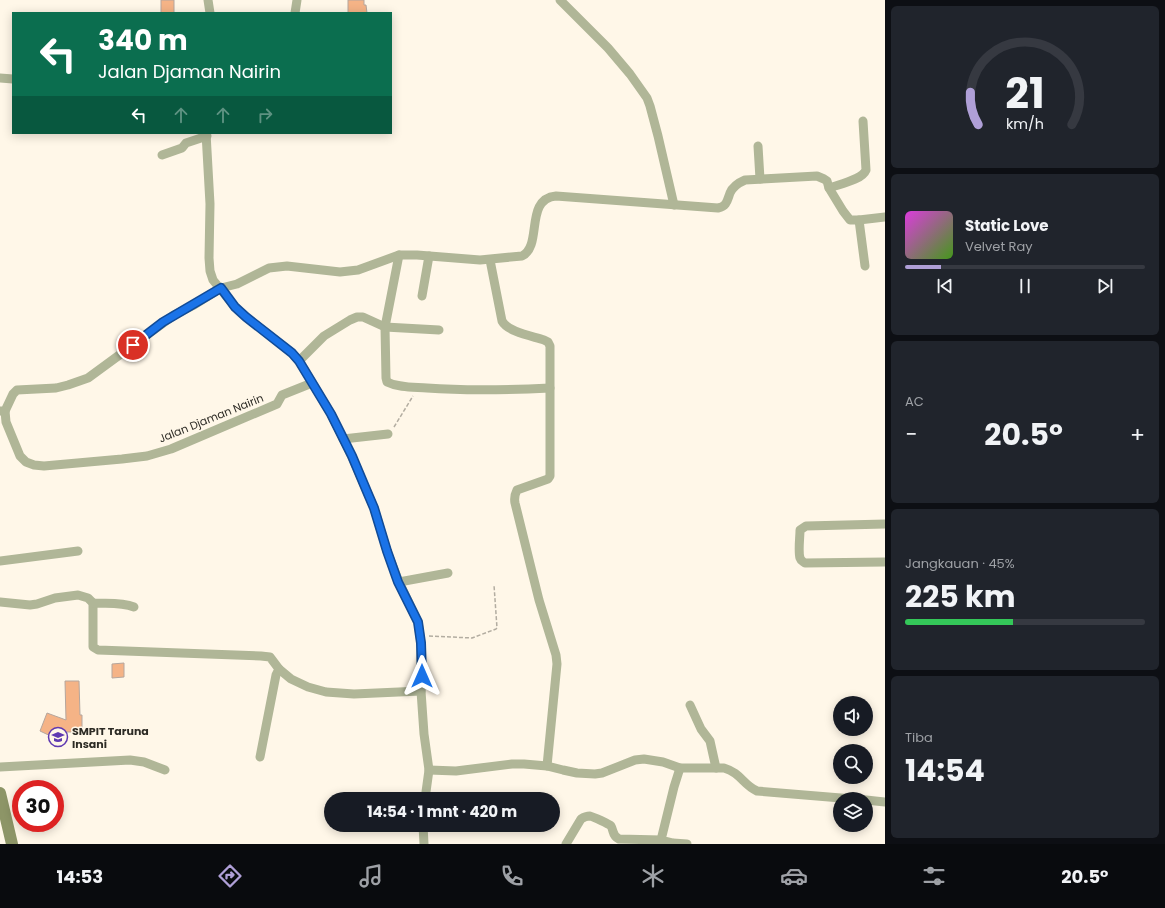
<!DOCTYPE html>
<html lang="id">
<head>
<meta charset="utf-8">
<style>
	body { margin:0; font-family:Poppins,sans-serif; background:#20242c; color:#f1f3f6; height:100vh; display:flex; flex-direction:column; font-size:15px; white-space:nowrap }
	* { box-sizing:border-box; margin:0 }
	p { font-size:13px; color:#9ea1a6 }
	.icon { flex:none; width:22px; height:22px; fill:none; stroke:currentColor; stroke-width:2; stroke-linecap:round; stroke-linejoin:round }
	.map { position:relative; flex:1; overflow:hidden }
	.side { display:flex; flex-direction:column; gap:6px; padding:6px; background:#0d0f14; width:280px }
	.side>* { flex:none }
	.hud { position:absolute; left:12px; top:12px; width:380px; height:122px; border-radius:0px; box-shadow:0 2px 10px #0003; background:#0b6e4f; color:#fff; overflow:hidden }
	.fabs { position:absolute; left:833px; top:696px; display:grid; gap:8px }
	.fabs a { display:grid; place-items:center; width:40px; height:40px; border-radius:50%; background:#171b24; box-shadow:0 2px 10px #0003; font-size:20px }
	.speed { position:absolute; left:12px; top:780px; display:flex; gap:8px; font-size:20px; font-weight:700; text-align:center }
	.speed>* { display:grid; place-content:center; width:52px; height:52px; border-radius:50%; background:#171b24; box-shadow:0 2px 10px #0003; line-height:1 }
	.speed .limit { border:6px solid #d22; background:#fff; color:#111 }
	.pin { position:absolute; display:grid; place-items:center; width:34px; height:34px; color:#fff; margin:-17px; border:2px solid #fff; border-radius:50%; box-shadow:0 1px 4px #0007 }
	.me { position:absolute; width:44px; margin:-22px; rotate:0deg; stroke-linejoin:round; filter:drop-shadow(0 0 3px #0008) }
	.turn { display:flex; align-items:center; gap:14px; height:84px; padding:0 20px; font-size:18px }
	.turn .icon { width:52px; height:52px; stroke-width:2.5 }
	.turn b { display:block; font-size:28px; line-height:34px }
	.lanes { display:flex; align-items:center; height:38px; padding:0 20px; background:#0003; justify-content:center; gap:20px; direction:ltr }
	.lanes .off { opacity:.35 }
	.big { font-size:30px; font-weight:700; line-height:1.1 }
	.side .widget { flex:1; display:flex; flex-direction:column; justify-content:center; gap:6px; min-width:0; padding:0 14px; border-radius:6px; background:#20242c }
	.side .dial { align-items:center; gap:0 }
	.dial svg { height:104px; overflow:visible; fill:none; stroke:#363941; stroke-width:7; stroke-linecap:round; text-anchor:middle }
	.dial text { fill:#f1f3f6; stroke:none }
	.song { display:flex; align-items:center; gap:12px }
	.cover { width:48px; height:48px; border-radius:6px; background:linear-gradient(135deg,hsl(300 70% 55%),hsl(100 70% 35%)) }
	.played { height:4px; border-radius:2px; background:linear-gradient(90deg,#af9fd7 15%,#363941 15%) }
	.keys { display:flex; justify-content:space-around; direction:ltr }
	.heat { display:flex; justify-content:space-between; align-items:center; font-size:22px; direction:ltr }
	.charge { height:6px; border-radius:3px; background:linear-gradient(90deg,#34c759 45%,#363941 0) }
	.trip { position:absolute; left:324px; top:792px; width:236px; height:40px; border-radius:20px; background:#171b24; box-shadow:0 2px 10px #0003; font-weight:700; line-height:40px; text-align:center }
	.tabs { display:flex; height:64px; justify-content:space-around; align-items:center; background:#090b0e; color:#9ea1a6 }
	.tabs .icon { width:28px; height:28px }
	.tabs .on { color:#af9fd7 }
	.tabs b { font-size:18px; color:#f1f3f6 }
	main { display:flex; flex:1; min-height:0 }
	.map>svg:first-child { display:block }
	.building { fill:#f5b386; stroke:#b5a69d }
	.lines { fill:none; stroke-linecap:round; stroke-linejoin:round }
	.path { stroke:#b3ada1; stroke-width:1.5; stroke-dasharray:4 2; stroke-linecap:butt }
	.street { stroke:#b0b697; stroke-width:9 }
	.secondary { stroke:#8d9567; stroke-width:12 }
	.route-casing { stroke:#114b97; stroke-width:10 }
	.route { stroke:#1a73e8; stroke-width:7 }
	.labels { text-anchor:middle; stroke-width:3; stroke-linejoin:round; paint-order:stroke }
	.street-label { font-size:11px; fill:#2d2b25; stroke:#fff7e8 }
	.poi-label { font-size:11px; font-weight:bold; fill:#2d2b25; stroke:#fff7e8; text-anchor:start }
</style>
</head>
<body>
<main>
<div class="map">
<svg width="885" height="844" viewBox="0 0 885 844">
	<rect width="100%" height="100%" fill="#fff7e8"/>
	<g class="building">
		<rect x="161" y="0" width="13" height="13"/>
		<polygon points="348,0 364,0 364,5 366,5 367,13 348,13"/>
		<polygon points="124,663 124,677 112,678 112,664"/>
		<polygon points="65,681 79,681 80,715 82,715 82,732 60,732 57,739 40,731 47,713 66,720"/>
	</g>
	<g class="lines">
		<g class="path">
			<polyline points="394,427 413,396"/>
			<polyline points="429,636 472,638 496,629 497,628 494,585"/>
		</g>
		<g class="street">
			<polyline points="208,0 210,13"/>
			<polyline points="560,0 608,48 630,74 647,98 650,106 658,136 674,205"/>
			<polyline points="295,13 297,0"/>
			<polyline points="0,78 13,79"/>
			<polyline points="206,133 210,204 209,258 210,271 213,280 235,307 246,317 292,353 299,361 331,414 352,457 368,494 374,508 387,551 399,582 418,622 421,643 421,691 424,734 429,770 425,799"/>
			<polyline points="758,146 760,179"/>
			<polyline points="162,155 182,148 186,143 207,136"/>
			<path d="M829,188C840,184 862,180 866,170L863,121"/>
			<polyline points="859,220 865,266"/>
			<path d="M399,255L385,327L386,378L387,382C399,388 414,387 427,388C468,391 509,390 550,388V476L548,479L517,490C515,494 514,498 515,503L539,600L556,655L557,664L547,766"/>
			<path d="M490,260L502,321C508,332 532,336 544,340L548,342L550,346V388"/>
			<polyline points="422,296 429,256"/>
			<polyline points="299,361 324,336 350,320 357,317 363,317 385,327 439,330"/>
			<path d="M0,411H5L13,394L17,390L56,388L68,385L88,378L174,315L194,305L221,288L237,284L269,268L287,266L340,272L358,270L399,255H417L480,260L522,256C543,246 524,199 556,196L718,208C727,206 727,201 730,193C733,186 738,183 745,180L817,176L824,179L827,181L829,188L843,211L850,220H859L885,217"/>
			<polyline points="5,411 6,422 20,456 26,462 34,465 44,466 122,459 147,456 171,449 277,404 282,395 312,383"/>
			<polyline points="343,439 388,434"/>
			<path d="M885,524L806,526L800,530C800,537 798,552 800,558C801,561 802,561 805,563L885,562"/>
			<polyline points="0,561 78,551"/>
			<polyline points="399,582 448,573"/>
			<polyline points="0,602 30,605 37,604 55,598 78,595 88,598 93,603 93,647 98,650 261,656 270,657 279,669 276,675 260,757"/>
			<path d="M93,603C106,604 121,602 134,607"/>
			<polyline points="279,669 291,679 308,687 326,692 354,694 421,691"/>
			<polyline points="690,705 701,729 710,741 716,768"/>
			<polyline points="0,767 130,760 144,762 165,770"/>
			<polyline points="680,768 674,787 661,840 673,843 687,844"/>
			<path d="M429,770L456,771L512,764H524L547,766L563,770L577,773L595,774L602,773L635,760L644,759L663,762L680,768H724C741,773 743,785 757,791L853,799"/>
			<polyline points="866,800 885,802"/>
			<polyline points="423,825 424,844"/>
			<path d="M566,844L581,819C584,817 587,816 590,816C594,817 609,824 611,826C614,831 612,836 619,839L661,840"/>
		</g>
		<polyline class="secondary" points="0,793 12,844"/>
	</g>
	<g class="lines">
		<g class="route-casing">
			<polyline id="route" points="133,345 163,322 221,288 235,307 246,317 292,353 299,361 331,414 352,456 368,494 374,508 387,551 398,582 418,622 421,643 422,676"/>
		</g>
		<use href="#route" class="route"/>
	</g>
	<defs>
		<g id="school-ring" transform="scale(1)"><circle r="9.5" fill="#fff7e8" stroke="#5f39b1" stroke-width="1.5"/><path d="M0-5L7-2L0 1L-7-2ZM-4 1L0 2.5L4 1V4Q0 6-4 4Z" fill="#5f39b1"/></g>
	</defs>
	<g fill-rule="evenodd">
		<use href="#school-ring" x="58" y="737"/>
	</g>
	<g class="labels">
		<g class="street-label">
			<text transform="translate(211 418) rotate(-22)" y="4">Jalan Djaman Nairin</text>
		</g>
		<g class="poi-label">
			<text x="72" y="735">SMPIT Taruna<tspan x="72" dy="13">Insani</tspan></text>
		</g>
	</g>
</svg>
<div class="fabs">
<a><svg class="icon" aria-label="sound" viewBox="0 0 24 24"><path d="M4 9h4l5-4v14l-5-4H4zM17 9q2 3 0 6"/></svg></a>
<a><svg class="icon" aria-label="search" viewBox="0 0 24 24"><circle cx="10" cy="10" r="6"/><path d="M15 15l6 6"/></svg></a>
<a><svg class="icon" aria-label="layers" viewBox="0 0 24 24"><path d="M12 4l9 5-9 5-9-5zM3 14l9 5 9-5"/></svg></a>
</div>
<div class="speed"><div class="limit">30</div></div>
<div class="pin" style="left:133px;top:345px;background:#d93025"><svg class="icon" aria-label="arrive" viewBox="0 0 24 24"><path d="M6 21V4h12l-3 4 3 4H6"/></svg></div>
<svg class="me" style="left:422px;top:676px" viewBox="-20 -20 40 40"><path d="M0-17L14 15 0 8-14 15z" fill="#1a73e8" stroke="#fff" stroke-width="4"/></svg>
<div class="trip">14:54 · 1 mnt · 420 m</div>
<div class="hud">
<div class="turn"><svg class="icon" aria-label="left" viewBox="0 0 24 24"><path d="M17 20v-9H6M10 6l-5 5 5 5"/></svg><div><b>340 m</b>Jalan Djaman Nairin</div></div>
<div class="lanes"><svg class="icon" aria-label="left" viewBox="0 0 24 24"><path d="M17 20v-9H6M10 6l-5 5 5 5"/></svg><svg class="icon off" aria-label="ahead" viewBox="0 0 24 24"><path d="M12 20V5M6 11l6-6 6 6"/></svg><svg class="icon off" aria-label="ahead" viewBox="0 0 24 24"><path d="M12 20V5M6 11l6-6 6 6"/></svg><svg class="icon off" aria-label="right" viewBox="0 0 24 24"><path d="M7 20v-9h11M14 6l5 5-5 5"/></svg></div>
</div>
</div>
<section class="side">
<div class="widget dial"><svg viewBox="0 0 100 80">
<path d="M14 69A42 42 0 1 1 86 69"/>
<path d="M14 69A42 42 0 0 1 8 44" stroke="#af9fd7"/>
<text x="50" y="56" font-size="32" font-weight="700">21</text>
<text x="50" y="72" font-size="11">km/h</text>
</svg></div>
<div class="widget">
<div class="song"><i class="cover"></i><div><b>Static Love</b><p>Velvet Ray</p></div></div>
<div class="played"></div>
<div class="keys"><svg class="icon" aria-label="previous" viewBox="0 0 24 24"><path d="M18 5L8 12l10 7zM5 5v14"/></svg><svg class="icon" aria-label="pause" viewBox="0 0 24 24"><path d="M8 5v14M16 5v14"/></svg><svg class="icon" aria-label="next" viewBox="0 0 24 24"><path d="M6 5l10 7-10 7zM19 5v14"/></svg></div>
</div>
<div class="widget"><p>AC</p>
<div class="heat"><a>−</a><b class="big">20.5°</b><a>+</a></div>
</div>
<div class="widget"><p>Jangkauan · 45%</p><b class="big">225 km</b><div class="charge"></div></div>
<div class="widget"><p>Tiba</p><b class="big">14:54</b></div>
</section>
</main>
<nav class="tabs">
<b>14:53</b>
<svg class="icon on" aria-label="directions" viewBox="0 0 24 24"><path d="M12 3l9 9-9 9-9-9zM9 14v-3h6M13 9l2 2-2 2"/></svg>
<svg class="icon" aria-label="music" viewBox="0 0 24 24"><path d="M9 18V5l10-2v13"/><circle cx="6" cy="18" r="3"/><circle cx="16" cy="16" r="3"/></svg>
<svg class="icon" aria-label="phone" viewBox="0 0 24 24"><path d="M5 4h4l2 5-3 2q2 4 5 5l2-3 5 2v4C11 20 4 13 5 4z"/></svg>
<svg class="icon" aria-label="climate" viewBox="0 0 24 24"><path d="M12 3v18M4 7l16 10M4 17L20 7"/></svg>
<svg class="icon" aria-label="car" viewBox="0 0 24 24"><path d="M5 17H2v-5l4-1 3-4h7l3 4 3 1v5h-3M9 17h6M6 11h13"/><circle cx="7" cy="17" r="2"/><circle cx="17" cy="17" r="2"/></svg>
<svg class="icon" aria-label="filters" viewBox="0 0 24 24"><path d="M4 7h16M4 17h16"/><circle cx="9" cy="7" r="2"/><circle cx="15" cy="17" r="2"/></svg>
<b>20.5°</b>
</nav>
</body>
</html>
